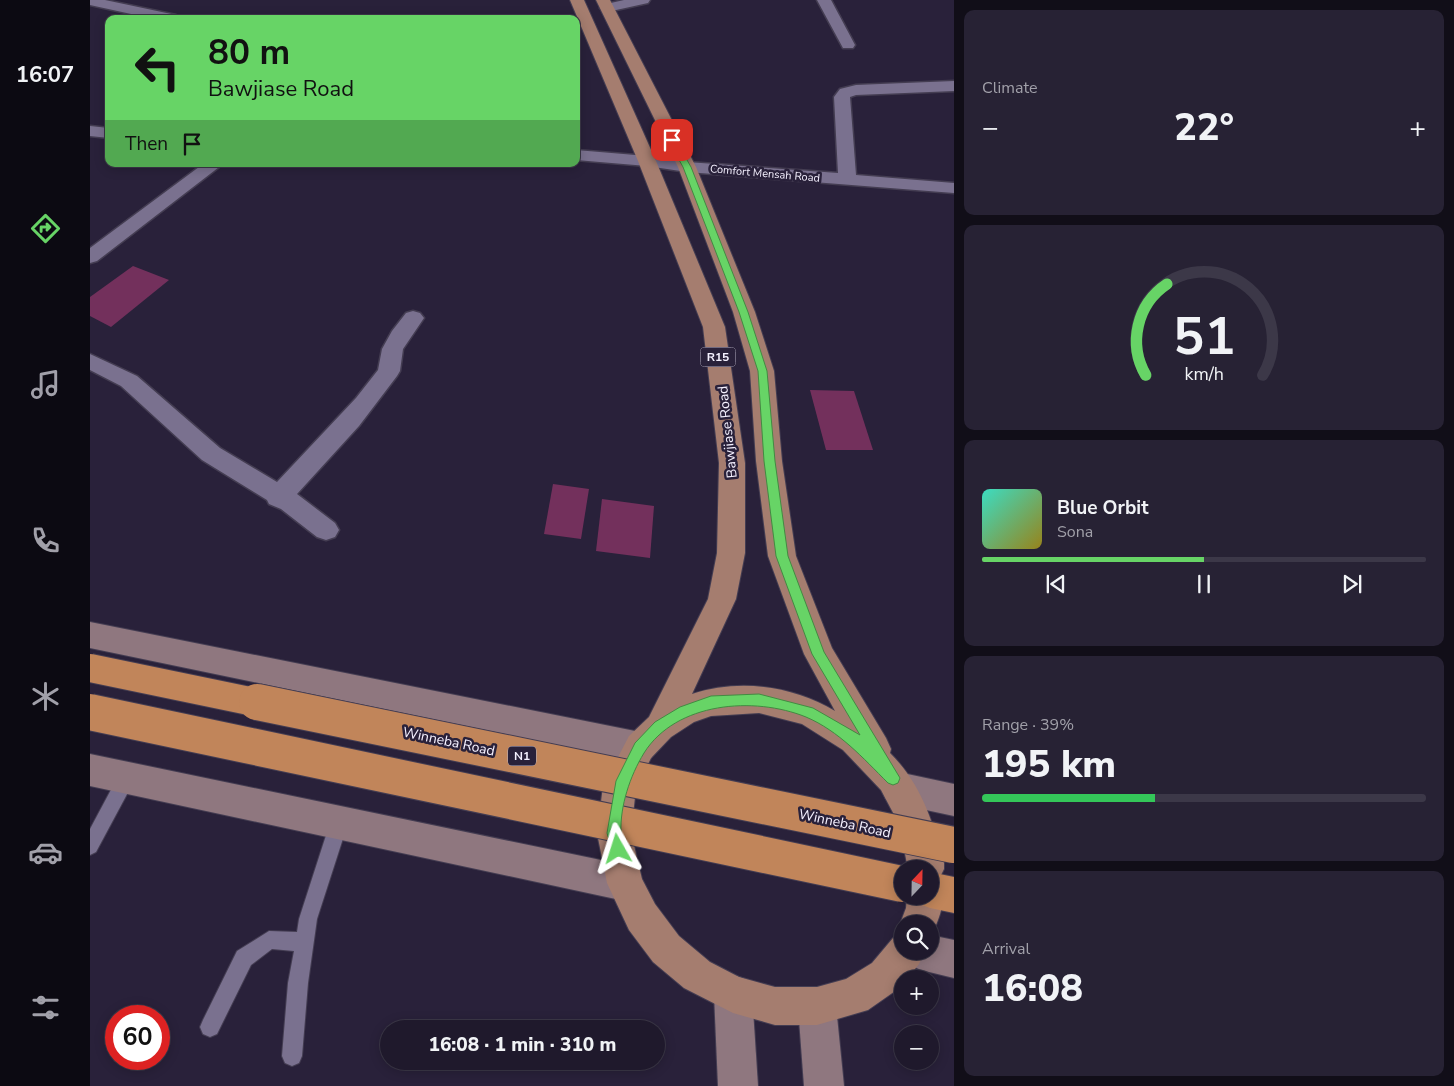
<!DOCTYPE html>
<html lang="en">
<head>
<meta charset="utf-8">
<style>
	body { margin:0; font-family:"Nunito Sans",sans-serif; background:#272234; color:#f1f3f6; height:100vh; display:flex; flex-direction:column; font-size:19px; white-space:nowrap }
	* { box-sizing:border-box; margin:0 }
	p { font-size:16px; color:#a1a0a9 }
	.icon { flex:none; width:28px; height:28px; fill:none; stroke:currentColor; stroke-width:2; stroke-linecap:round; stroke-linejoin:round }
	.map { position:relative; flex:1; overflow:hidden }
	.details { display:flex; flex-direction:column; gap:10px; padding:10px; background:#110e18; width:500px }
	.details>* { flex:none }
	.guide { position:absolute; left:15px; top:15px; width:475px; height:152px; border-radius:10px; box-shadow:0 2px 12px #0003,0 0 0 1px #3c3848; background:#67d466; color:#111; overflow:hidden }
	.needle { width:32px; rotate:22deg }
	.tools { position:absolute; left:804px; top:860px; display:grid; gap:10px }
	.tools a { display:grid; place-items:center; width:45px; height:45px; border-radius:50%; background:#1f192c; box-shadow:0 2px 12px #0003,0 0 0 1px #3c3848; font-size:25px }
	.speed { position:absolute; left:15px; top:1005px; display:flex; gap:10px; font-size:25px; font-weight:700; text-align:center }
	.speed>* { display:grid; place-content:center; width:65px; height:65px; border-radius:50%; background:#1f192c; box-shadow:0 2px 12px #0003,0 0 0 1px #3c3848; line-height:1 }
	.speed .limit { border:8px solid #d22; background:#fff; color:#111 }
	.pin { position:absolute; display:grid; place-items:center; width:42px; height:42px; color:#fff; margin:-21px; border-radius:10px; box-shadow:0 2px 8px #0006 }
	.me { position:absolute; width:55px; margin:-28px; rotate:354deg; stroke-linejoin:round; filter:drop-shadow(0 0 4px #0008) }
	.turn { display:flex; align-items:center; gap:18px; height:105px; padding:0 20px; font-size:22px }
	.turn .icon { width:65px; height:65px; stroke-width:2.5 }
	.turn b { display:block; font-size:35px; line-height:42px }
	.then { display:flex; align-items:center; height:48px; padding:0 20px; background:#0003; gap:10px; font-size:19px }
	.big { font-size:38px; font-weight:800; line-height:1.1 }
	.details .tile { flex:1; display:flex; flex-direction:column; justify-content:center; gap:8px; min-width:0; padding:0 18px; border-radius:10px; background:#272234 }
	.details .dial { align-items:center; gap:0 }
	.dial svg { height:130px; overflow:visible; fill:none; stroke:#3c3848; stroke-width:7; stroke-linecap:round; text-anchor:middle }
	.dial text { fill:#f1f3f6; stroke:none }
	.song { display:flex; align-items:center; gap:15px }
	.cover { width:60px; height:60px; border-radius:8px; background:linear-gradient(135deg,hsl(170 70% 55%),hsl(50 70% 35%)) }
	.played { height:5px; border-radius:2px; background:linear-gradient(90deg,#67d466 50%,#3c3848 50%) }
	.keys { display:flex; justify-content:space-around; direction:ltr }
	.heat { display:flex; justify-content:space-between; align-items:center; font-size:28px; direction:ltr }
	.charge { height:8px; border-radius:4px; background:linear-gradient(90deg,#34c759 39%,#3c3848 0) }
	.trip { position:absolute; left:290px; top:1020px; width:285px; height:50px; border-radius:25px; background:#1f192c; box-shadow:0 2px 12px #0003,0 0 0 1px #3c3848; font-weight:800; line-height:50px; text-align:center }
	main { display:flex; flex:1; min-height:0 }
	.dock { display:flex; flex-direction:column; width:90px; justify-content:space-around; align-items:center; background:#0c0a12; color:#a1a0a9 }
	.dock .icon { width:35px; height:35px }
	.dock .active { color:#67d466 }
	.dock b { font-size:22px; color:#f1f3f6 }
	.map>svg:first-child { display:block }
	.building { fill:#73305c }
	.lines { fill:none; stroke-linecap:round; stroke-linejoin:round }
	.lane-casing { stroke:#443d52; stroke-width:2 }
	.street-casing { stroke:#443d52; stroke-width:3 }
	.secondary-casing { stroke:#443d52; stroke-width:2 }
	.primary-casing { stroke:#443d52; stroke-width:2 }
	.highway-casing { stroke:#443d52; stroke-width:2 }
	.lane { fill:#7a718f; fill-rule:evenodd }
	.street { fill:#7a718f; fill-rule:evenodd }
	.secondary { fill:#8f777f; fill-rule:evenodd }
	.primary { fill:#a57d6f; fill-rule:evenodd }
	.highway { fill:#c1855a; fill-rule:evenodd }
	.highway-bridge-far1-casing { stroke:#443d52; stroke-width:30; stroke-linecap:butt }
	.highway-bridge-casing { stroke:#443d52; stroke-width:38; stroke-linecap:butt }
	.highway-bridge-far1 { stroke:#c1855a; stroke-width:28 }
	.highway-bridge { stroke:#c1855a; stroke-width:36 }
	.route { fill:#67d466; stroke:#438a42 }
	.labels { text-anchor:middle; stroke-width:5; stroke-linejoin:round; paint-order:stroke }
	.far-street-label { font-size:11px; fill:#f5f1ff; stroke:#29213a }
	.shield { fill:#29213a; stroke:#b8b3c4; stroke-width:1 }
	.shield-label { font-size:12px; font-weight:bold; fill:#f5f1ff }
	.street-label { font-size:14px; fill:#f5f1ff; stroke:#29213a }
</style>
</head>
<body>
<main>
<nav class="dock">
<b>16:07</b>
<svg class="icon active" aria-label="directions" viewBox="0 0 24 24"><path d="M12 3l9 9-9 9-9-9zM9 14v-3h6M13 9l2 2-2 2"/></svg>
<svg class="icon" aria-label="music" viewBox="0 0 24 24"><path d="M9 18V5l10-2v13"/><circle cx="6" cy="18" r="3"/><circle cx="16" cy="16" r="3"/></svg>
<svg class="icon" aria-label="phone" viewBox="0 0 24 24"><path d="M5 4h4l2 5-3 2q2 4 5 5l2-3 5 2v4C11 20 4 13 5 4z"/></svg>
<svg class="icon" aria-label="climate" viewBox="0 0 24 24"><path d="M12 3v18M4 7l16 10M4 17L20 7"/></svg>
<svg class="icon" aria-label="car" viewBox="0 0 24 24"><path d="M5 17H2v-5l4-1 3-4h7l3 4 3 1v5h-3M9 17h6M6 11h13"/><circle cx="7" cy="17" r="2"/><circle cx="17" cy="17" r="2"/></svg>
<svg class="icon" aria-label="filters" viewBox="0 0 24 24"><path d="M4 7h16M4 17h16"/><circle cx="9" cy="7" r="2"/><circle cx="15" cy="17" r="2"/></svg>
</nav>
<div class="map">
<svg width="864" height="1086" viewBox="0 0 864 1086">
	<rect width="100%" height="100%" fill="#29213a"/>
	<g class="building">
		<polygon points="43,266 79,280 21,327 0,316 0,297"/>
		<polygon points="720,390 764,391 783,450 736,450"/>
		<polygon points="463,484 499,489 491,539 454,534"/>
		<polygon points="512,499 564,506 560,558 506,551"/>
	</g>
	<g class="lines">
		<g class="lane-casing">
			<g id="lane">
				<polygon points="37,769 43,771 45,777 43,783 6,852 0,855 0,829 31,771"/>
				<polygon points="249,815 255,817 258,823 227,919 218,983 212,1056 209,1063 202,1066 195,1063 192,1056 198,983 204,951 182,949 161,965 127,1034 120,1037 113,1034 110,1027 113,1020 147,951 179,931 207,932 209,919 240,823 243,817"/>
			</g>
		</g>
		<g class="street-casing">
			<g id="street">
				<polygon points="0,0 15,0 86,15 93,19 64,19 0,5"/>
				<polygon points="534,0 560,0 558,3 517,12 510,8 512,5"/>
				<polygon points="727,0 741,0 765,45 763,48 753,48"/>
				<polygon points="864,81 864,91 766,95 760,97 766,175 864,183 864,193 597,172 557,166 486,160 486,150 557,156 597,162 748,173 744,97 750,89 766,85"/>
				<polygon points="0,126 19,128 19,138 0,136"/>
				<polygon points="113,164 133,164 7,261 0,263 0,248"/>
				<polygon points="323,311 330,313 334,318 313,349 310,371 307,376 269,426 207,494 245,523 249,530 245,537 236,540 227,537 191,509 179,504 177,500 112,460 31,386 0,370 0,354 47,376 130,448 187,482 266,398 288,370 292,349 302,331 316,313"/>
			</g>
		</g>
		<g class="secondary-casing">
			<g id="secondary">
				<polygon points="0,622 550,732 561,736 566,747 561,758 550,762 0,648"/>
				<polygon points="0,754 535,865 548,870 553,883 548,896 535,901 0,786"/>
				<polygon points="808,772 864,784 864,816 808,804 796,799 791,788 796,777"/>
				<polygon points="840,935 864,940 864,978 831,970 818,964 812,951 840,951"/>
				<polygon points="643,975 657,980 662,994 668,1086 628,1086 624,994 629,980"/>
				<polygon points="727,987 741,992 746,1006 754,1086 714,1086 708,1006 713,992"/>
			</g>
		</g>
		<g class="primary-casing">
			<path id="primary" d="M480,0H494L566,161L635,327L655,463V553L646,599L602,694C650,678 703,686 745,711L714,654L678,556L666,461L660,371L643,312L588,167L506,0H520L606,167L665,312L684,371L692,461L706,556L742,648L796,738L801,749L800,753C832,785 842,820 854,863V869L848,881L846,883C860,898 848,920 841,937L840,924H812V931L810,924L816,908L817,896H840V869H818L809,824L791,790L753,750L712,724L669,713L621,716L604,722L581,737L561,758L546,788L541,833L552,879L565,904L589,936L620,962L649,977L685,987H727L756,979L782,963L803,938L812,934V951H835L829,964L817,979H812V984L808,989L778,1010L727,1025H685L643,1013L594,988L563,962L539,930L517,883L507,833L513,786L539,736L559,717L618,599L627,553L629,463L613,327L548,161Z"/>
		</g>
		<g class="highway-casing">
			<polygon id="highway" points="840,872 864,877 864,913 840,908 827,903 825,896 840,896"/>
		</g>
		<use href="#lane" class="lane"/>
		<use href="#street" class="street"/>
		<use href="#secondary" class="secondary"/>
		<use href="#primary" class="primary"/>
		<use href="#highway" class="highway"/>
		<g class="highway-bridge-far1-casing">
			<polyline id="highway-bridge-far1" points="0,668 174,704"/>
		</g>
		<g class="highway-bridge-casing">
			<g id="highway-bridge">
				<polyline points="167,702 864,845"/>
				<polyline points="0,712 812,884"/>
			</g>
		</g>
		<use href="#highway-bridge-far1" class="highway-bridge-far1"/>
		<use href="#highway-bridge" class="highway-bridge"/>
	</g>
	<path class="route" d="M580,139H585L601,167L658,312L677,371L685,461L698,556L734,652L810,778L808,783L803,785L798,783C773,758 749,731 716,717C664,696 586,702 554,753C540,776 530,806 531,832C532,841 536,846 533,854L528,857L523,854L517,833L526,781L545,743L565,722L590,707L621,696L669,694L723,708L770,735L722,654L686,556L674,461L668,371L649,312L593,167L578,140Z"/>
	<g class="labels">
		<g class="far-street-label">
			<text transform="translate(675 173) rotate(5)" y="4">Comfort Mensah Road</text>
		</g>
		<g class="shield">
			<rect x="610.5" y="347.5" width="35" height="19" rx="4"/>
			<rect x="418" y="746.5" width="28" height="19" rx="4"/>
		</g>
		<g class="shield-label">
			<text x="628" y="361">R15</text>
			<text x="432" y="760">N1</text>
		</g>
		<g class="street-label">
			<text transform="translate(637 432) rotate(-96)" y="5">Bawjiase Road</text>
			<text transform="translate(359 741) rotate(12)" y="5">Winneba Road</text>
			<text transform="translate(755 823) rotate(12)" y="5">Winneba Road</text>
		</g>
	</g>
</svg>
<div class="tools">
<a><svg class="needle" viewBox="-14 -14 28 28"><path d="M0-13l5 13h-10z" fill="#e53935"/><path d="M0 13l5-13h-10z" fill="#a1a0a9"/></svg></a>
<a><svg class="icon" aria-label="search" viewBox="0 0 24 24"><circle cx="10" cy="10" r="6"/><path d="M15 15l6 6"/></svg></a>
<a>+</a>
<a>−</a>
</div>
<div class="speed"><div class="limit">60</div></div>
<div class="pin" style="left:582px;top:140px;background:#d93025"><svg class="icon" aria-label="arrive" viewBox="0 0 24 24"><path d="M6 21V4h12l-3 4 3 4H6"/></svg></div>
<svg class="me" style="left:528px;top:849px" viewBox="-20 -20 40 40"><path d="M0-17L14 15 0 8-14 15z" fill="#67d466" stroke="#fff" stroke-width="4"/></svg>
<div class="trip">16:08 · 1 min · 310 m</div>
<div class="guide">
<div class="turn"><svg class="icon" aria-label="left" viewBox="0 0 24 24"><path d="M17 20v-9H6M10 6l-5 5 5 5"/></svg><div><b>80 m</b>Bawjiase Road</div></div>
<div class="then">Then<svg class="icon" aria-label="arrive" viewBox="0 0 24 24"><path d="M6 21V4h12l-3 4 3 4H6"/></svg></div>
</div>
</div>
<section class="details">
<div class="tile"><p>Climate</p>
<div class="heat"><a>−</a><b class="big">22°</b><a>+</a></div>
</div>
<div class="tile dial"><svg viewBox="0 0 100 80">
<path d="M14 69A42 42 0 1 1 86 69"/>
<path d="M14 69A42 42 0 0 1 27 13" stroke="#67d466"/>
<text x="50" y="56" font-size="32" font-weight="700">51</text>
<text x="50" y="72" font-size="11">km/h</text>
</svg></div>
<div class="tile">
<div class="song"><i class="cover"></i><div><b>Blue Orbit</b><p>Sona</p></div></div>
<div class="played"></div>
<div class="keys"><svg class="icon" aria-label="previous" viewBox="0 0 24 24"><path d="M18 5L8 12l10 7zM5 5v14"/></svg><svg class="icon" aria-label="pause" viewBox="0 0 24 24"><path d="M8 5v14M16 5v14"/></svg><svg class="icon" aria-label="next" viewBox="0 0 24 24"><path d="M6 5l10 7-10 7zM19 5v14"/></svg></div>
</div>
<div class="tile"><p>Range · 39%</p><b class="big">195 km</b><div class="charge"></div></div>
<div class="tile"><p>Arrival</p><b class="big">16:08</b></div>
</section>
</main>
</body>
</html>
